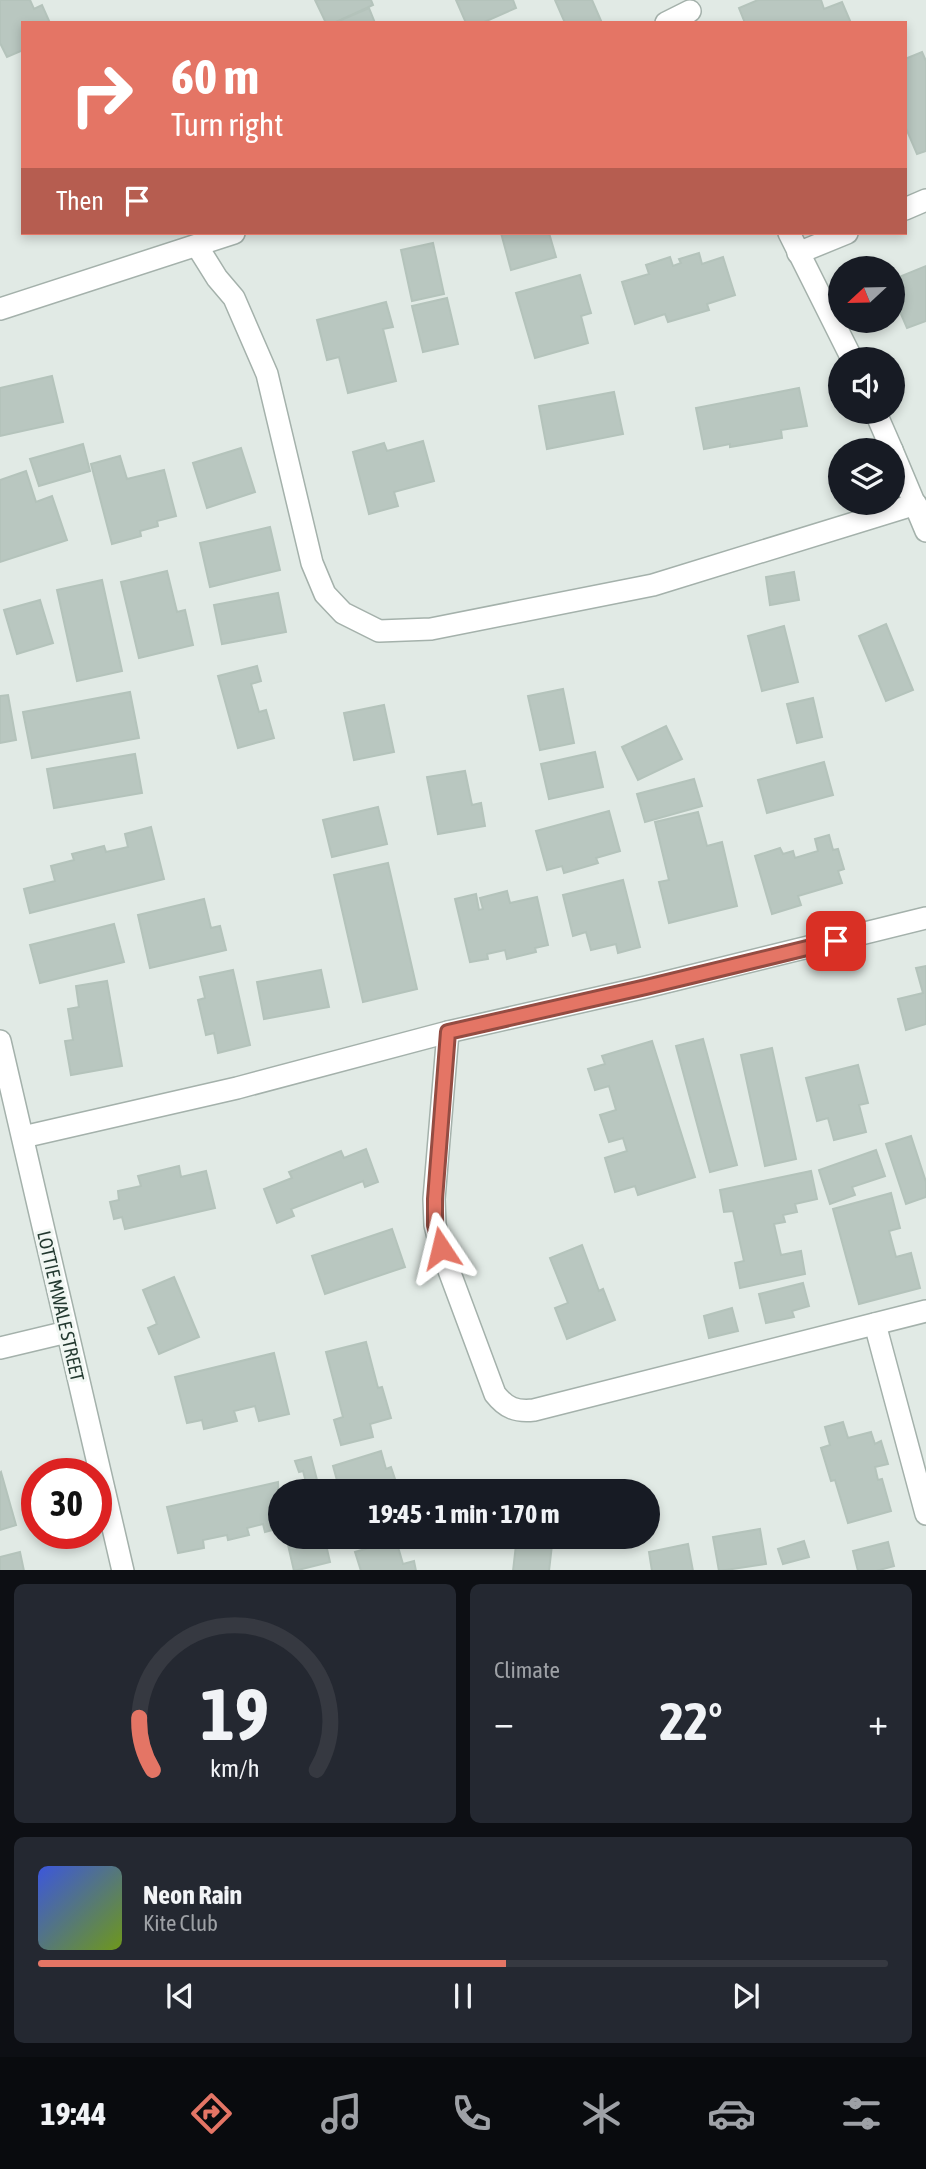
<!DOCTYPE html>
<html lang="en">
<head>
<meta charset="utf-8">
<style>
	body { margin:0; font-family:"Asap Condensed",sans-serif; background:#242831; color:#f1f3f6; height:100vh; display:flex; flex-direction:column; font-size:26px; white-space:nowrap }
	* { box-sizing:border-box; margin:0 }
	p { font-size:23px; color:#9ea1a6 }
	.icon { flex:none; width:38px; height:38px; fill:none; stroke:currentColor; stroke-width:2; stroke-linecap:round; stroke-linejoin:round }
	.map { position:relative; height:1570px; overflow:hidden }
	.panel { display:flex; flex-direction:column; gap:14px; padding:14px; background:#0d0f14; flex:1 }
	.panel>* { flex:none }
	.top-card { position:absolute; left:21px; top:21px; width:886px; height:214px; border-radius:0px; box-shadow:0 4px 10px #0003; background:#e47565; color:#fff; overflow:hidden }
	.needle { width:46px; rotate:248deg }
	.buttons { position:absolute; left:828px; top:256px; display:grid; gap:14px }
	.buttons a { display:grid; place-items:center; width:77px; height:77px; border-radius:50%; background:#171b24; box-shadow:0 4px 10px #0003; font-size:35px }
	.speed { position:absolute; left:21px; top:1458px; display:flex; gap:14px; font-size:35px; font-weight:700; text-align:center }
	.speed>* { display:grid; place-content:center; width:91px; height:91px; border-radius:50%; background:#171b24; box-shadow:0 4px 10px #0003; line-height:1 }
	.speed .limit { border:10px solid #d22; background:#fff; color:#111 }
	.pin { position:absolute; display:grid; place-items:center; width:60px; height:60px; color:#fff; margin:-30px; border-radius:14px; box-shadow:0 4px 10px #0006 }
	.me { position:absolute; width:77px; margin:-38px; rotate:350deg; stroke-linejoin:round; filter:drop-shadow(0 0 5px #0008) }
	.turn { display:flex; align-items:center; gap:24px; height:147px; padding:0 35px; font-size:32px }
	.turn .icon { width:91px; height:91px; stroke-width:2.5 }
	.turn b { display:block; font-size:49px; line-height:60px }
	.then { display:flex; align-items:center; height:66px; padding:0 35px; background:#0003; gap:14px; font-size:26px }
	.big { font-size:52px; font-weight:700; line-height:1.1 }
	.panel .widget { flex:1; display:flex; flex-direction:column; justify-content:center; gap:10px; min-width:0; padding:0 24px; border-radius:10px; background:#242831 }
	.panel .dial { align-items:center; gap:0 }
	.dial svg { height:182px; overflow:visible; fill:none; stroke:#363941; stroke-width:7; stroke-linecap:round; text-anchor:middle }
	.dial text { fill:#f1f3f6; stroke:none }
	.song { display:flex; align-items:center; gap:21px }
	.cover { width:84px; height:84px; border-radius:10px; background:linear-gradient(135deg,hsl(230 70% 55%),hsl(80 70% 35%)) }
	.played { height:7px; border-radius:4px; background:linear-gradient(90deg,#e47565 55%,#363941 55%) }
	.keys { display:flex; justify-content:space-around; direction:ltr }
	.heat { display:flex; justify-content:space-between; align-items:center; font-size:38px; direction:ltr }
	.panel .tiles { flex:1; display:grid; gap:14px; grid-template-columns:1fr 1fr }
	.widget:last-child { grid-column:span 2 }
	.trip { position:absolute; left:268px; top:1479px; width:392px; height:70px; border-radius:35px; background:#171b24; box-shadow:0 4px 10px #0003; font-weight:700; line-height:70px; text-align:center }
	.tabs { display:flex; height:112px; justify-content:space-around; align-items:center; background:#090b0e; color:#9ea1a6 }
	.tabs .icon { width:49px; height:49px }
	.tabs .selected { color:#e47565 }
	.tabs b { font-size:32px; color:#f1f3f6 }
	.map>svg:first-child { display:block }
	.building { fill:#b9c7c0; stroke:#b4c3bb; stroke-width:2 }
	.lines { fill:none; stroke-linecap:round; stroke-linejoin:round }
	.minor-casing { stroke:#a4b1ab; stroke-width:24 }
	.minor { stroke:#fff; stroke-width:21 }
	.route-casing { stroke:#944c42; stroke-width:18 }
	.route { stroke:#e47565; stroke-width:12 }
	.labels { text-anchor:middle; stroke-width:6; stroke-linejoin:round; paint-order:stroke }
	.street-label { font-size:19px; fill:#233930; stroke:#f1f7f3 }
</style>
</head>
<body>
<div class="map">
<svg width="926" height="1571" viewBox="0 0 926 1571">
	<rect width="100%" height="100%" fill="#e1eae5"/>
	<g class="building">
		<polygon points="0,0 30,0 34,9 42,5 50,23 23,23 23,50 7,57 0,43"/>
		<polygon points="315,0 371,0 373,5 334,23 326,23"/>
		<polygon points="456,0 513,0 516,8 482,23 466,23"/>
		<polygon points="555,0 592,0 602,23 565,23"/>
		<polygon points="758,0 821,0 824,9 842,2 851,23 745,23 739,8"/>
		<polygon points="369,8 375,23 334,23"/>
		<polygon points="922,52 926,61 926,151 917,154 905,126 905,59"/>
		<polygon points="501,233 549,233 556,257 511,270"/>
		<polygon points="433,243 444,294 412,301 401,250"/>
		<polygon points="699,253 702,264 723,257 735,295 707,304 709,310 668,322 665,314 635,324 622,282 649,274 646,265 670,257 673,266 681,263 679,259"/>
		<polygon points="926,266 926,321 907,328 892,293 892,280"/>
		<polygon points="580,275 591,313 581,316 588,343 535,358 516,293"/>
		<polygon points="447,298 458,344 423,352 412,306"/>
		<polygon points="386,302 393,327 383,329 396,381 348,393 339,357 327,360 317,320"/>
		<polygon points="52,376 63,422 0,436 0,388"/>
		<polygon points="799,388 807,426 781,430 782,438 730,447 730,444 704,449 696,408"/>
		<polygon points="614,392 623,434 547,449 539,406"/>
		<polygon points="423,441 434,481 394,492 398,506 369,514 353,452 384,443 387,451"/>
		<polygon points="83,444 90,471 39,486 30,459"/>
		<polygon points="241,448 255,492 207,508 193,463"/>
		<polygon points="120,456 127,479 164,470 176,516 157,521 158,526 140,531 141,536 112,544 91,464"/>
		<polygon points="26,471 36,502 52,496 67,540 0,562 0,480"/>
		<polygon points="270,527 280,570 210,587 200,543"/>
		<polygon points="167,571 177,612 185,610 193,645 139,658 121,582"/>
		<polygon points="794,572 799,600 770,605 766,577"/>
		<polygon points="102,580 122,671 77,681 57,590"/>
		<polygon points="278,593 286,632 222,644 214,605"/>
		<polygon points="40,600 53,643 17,654 4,610"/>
		<polygon points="886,624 913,690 886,701 859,636"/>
		<polygon points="784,626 798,682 762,691 748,636"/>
		<polygon points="257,666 261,681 251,684 259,712 266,710 274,738 238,748 218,676"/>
		<polygon points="563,689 574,743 540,750 528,696"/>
		<polygon points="130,692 139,738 32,758 23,712"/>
		<polygon points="8,695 16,740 0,743 0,696"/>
		<polygon points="813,698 822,737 797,743 787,704"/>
		<polygon points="384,705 394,752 354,760 344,713"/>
		<polygon points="666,726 682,759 638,780 622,747"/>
		<polygon points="595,752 603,787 549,799 541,764"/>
		<polygon points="135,754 142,793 54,808 47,769"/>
		<polygon points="824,762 833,795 767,813 758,780"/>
		<polygon points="465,771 472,805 481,803 485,826 438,834 427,777"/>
		<polygon points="694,779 702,806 645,822 637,794"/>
		<polygon points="378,807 387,844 332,857 323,820"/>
		<polygon points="609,811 620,851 596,858 598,863 564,873 562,866 547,870 536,831"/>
		<polygon points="698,812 707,846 722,842 737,906 669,923 659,882 669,880 655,822"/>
		<polygon points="151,827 164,879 30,913 24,889 55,881 51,866 74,860 72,854 104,846 106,852 128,847 125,834"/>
		<polygon points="829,835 833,850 838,849 844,869 838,871 842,883 798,896 801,905 772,914 755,856 780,848 783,854 793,851 795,858 818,851 815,839"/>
		<polygon points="388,863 417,989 363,1002 334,875"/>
		<polygon points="623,880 640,947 618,953 616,944 591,950 586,932 573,936 563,895"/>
		<polygon points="507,891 510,903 537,897 548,945 535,948 536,952 507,959 505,950 487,954 488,959 470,962 455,899 476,894 479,910 483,909 480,898"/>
		<polygon points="204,899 211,928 220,926 226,950 150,968 138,915"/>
		<polygon points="114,924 124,962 40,983 30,945"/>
		<polygon points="926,966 926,1024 906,1030 898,999 923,993 916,968"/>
		<polygon points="233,970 250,1045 218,1053 214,1033 206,1035 198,1000 205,998 200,977"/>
		<polygon points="321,970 329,1007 264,1019 257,982"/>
		<polygon points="107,981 122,1066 71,1075 65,1041 73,1040 68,1009 79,1007 76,986"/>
		<polygon points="703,1039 737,1165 710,1172 676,1046"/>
		<polygon points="652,1041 695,1177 638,1195 635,1186 615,1192 605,1158 627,1151 623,1138 609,1142 600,1115 616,1110 609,1086 595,1090 588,1069 605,1064 602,1056"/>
		<polygon points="772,1048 796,1159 765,1166 741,1055"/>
		<polygon points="858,1065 868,1103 859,1105 866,1132 834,1140 828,1118 817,1121 806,1078"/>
		<polygon points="911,1136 926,1182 926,1197 906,1204 886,1144"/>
		<polygon points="366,1149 378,1182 365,1187 363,1181 291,1209 294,1216 277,1223 264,1189 292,1178 289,1172 341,1151 344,1158"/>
		<polygon points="876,1150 885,1176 852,1187 855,1195 830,1204 819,1170"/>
		<polygon points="179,1166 181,1177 206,1171 215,1208 125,1229 122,1217 114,1219 110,1202 119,1200 118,1191 141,1186 138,1176"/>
		<polygon points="811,1171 817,1199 795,1204 797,1212 783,1215 785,1222 774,1224 781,1255 801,1251 805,1274 740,1288 735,1263 744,1261 733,1211 724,1212 720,1190"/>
		<polygon points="891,1193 900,1228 889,1231 896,1257 911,1253 920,1288 859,1304 833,1209"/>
		<polygon points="392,1229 405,1267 325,1294 312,1256"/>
		<polygon points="582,1245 599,1291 603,1289 615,1320 567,1339 555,1308 568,1303 550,1258"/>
		<polygon points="174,1277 199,1337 159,1354 148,1328 157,1324 143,1290"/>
		<polygon points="803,1283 809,1306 792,1311 794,1317 766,1323 759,1294"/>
		<polygon points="732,1308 738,1331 709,1338 704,1316"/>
		<polygon points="366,1342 378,1388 382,1387 391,1418 370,1424 373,1437 341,1445 334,1420 343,1417 326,1352"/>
		<polygon points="274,1353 289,1414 259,1421 255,1406 234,1411 237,1421 204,1429 202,1420 187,1423 175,1377"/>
		<polygon points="843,1422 848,1438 871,1432 875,1444 881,1441 888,1464 875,1467 878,1480 882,1479 891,1511 848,1523 835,1480 831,1481 821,1448 830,1445 825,1427"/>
		<polygon points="381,1451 386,1469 391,1467 399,1491 331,1491 329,1487 338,1484 333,1466"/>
		<polygon points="311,1457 317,1480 306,1482 303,1471 299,1472 295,1461"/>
		<polygon points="1,1472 16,1525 0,1530 0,1473"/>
		<polygon points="278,1482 280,1528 265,1532 263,1524 247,1528 249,1535 228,1540 227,1535 203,1540 204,1548 178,1553 167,1507"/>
		<polygon points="760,1529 766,1564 719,1571 713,1537"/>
		<polygon points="286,1536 324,1536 330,1562 294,1571"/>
		<polygon points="517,1536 553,1536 549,1571 513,1571"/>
		<polygon points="396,1540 403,1564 414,1561 416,1571 361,1571 355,1552"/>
		<polygon points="804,1541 809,1557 783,1564 778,1549"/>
		<polygon points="888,1542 894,1566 876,1571 858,1571 853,1551"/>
		<polygon points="688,1544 693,1571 652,1571 649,1552"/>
		<polygon points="20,1552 24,1571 0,1571 0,1557"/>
	</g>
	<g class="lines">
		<g class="minor-casing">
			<g id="minor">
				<polyline points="666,23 690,11"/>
				<polyline points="905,209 926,200"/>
				<polyline points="789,233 852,359"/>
				<polyline points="197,246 217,278 234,298 267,374 312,563 325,594 343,613 379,631 431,629 653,585 916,504"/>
				<polyline points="798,253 847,233"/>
				<polyline points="0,309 234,233"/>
				<polyline points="875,411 892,450"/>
				<polyline points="892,450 926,531"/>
				<path d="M448,1032L434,1199L435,1225L441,1249L495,1394C506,1408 516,1412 534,1410L926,1311"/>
				<polyline points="0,1041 123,1571"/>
				<polyline points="23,1137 237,1088 448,1032 646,987 926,918"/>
				<polyline points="875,1324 926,1514"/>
				<polyline points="0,1348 67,1332"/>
			</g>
		</g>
		<use href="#minor" class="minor"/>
	</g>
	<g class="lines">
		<g class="route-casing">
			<polyline id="route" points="441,1248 435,1225 435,1199 448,1032 646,987 836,941"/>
		</g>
		<use href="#route" class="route"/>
	</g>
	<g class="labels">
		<g class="street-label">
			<text transform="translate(61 1306) rotate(77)" y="7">LOTTIE MWALE STREET</text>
		</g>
	</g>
</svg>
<div class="buttons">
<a><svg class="needle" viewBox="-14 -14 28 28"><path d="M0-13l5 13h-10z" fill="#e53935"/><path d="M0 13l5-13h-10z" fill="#9ea1a6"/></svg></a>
<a><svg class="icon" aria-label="sound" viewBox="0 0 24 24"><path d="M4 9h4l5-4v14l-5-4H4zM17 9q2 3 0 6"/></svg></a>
<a><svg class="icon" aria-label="layers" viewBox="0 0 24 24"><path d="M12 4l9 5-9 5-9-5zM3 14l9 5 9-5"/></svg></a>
</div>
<div class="speed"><div class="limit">30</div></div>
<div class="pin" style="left:836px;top:941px;background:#d93025"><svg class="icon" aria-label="arrive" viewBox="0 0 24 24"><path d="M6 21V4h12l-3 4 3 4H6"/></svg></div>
<svg class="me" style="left:441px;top:1248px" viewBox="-20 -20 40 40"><path d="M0-17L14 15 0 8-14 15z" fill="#e47565" stroke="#fff" stroke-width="4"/></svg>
<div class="trip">19:45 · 1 min · 170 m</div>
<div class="top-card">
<div class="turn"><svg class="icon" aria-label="right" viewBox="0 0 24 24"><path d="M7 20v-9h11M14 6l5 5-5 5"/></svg><div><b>60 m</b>Turn right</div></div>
<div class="then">Then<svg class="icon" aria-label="arrive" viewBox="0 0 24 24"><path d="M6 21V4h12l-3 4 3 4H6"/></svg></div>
</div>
</div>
<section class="panel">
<div class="tiles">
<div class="widget dial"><svg viewBox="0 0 100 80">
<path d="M14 69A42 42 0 1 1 86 69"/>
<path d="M14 69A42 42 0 0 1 8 46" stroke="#e47565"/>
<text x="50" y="56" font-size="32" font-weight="700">19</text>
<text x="50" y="72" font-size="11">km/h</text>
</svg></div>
<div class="widget"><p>Climate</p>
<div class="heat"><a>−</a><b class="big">22°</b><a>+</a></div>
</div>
<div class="widget">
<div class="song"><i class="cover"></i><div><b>Neon Rain</b><p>Kite Club</p></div></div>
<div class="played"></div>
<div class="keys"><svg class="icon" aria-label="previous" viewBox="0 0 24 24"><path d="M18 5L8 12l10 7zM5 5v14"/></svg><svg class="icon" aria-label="pause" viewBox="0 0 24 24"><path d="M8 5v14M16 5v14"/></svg><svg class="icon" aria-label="next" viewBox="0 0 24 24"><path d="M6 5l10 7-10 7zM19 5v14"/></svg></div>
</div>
</div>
</section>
<nav class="tabs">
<b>19:44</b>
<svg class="icon selected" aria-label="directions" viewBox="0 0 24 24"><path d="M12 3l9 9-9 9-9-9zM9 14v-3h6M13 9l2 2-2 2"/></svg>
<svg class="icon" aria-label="music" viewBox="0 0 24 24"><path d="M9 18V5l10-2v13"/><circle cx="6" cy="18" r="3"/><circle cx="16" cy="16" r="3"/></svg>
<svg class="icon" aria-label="phone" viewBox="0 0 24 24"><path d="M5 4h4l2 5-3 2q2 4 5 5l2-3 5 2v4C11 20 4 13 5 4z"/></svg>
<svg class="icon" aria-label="climate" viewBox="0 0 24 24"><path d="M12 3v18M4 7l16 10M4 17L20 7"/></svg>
<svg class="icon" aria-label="car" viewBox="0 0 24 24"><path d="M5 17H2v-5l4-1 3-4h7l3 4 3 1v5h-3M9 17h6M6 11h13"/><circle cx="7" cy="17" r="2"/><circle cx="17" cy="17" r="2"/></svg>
<svg class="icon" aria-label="filters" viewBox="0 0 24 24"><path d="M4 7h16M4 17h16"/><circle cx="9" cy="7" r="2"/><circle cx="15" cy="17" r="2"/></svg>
</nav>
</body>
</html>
